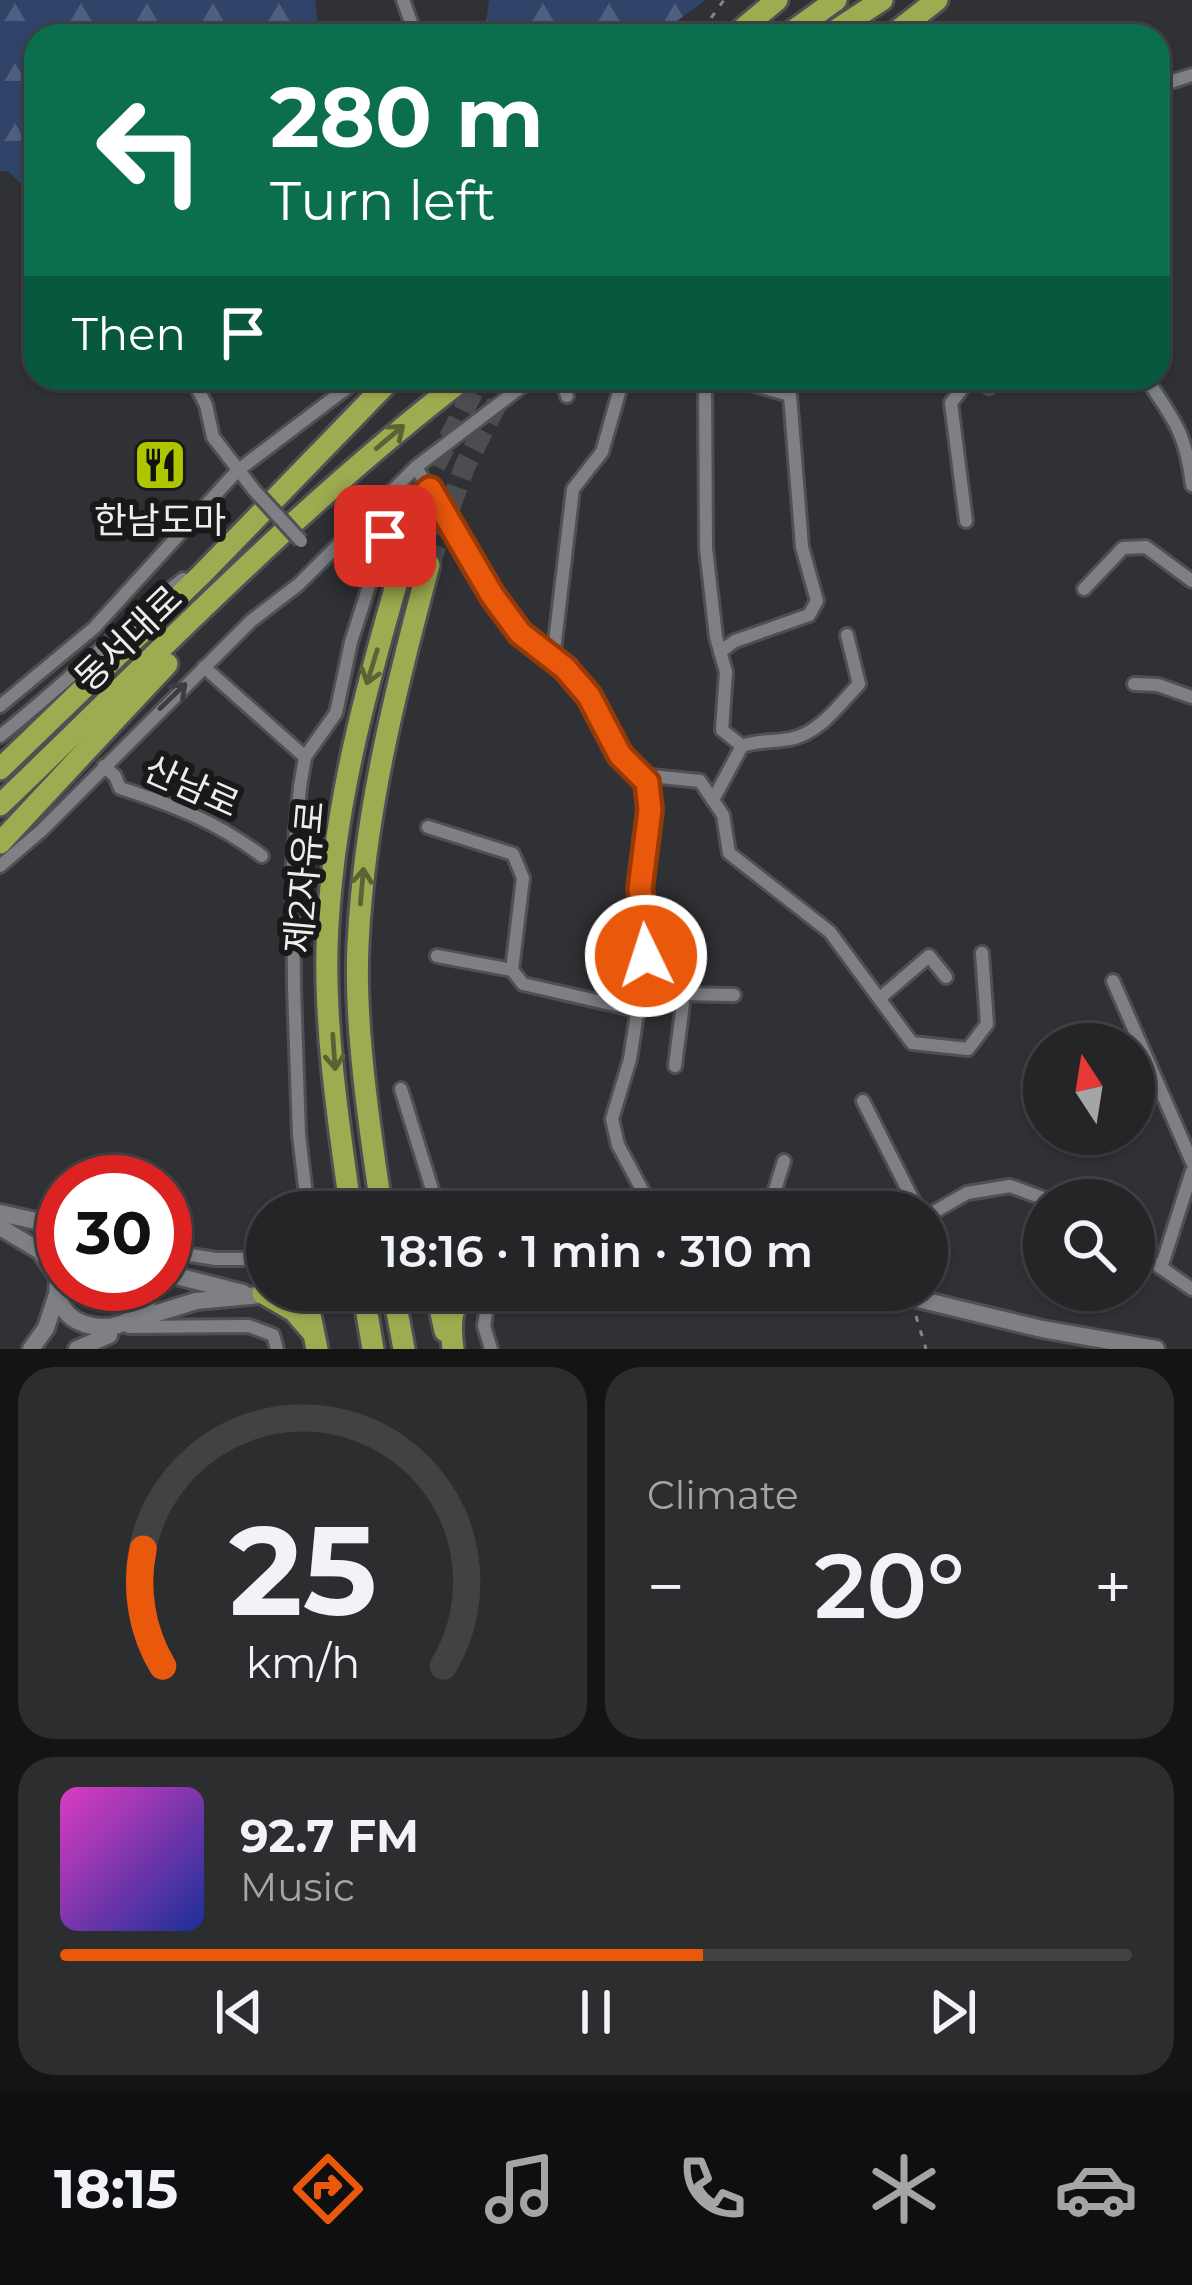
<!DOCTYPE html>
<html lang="en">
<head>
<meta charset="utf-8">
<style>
	body { margin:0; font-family:Montserrat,"Noto Sans KR",sans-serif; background:#2c2d2f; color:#f1f3f6; height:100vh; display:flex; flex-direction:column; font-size:45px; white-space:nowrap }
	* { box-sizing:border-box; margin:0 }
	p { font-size:39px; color:#a3a5a7 }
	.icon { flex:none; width:66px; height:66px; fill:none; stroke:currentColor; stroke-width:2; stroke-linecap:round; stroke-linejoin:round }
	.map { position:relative; height:1349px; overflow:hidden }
	.panel { display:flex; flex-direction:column; gap:18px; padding:18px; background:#141415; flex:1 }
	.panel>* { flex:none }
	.banner { position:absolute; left:24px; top:24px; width:1146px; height:366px; border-radius:36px; box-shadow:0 3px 9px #0004,0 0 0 3px #414244; background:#0b6e4f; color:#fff; overflow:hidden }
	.needle { width:78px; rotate:348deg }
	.controls { position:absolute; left:1023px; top:1023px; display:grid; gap:24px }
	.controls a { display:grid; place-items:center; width:132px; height:132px; border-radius:50%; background:#242527; box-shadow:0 3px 9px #0004,0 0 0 3px #414244; font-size:60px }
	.speed { position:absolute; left:36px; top:1155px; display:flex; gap:24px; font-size:60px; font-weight:700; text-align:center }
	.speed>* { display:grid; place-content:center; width:156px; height:156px; border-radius:50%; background:#242527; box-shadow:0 3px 9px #0004,0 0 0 3px #414244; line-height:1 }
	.speed .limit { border:18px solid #d22; background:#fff; color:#111 }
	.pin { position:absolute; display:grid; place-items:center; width:102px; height:102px; color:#fff; margin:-51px; border-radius:24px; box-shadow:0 6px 18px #0006 }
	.me { position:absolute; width:132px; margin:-66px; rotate:356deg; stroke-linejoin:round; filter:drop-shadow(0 0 9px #0008) }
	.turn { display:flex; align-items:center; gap:42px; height:252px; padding:0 48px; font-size:54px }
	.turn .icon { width:156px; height:156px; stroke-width:2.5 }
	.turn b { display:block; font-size:84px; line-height:102px }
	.then { display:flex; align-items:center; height:114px; padding:0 48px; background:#0003; gap:24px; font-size:45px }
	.big { font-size:90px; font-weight:600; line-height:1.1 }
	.panel .card { flex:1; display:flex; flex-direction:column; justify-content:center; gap:18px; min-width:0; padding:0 42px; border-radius:36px; background:#2c2d2f }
	.panel .dial { align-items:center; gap:0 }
	.dial svg { height:312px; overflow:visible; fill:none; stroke:#414244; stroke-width:7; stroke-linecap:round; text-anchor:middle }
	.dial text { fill:#f1f3f6; stroke:none }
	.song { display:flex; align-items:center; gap:36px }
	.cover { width:144px; height:144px; border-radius:18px; background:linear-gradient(135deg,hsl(310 70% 55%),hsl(230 70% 35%)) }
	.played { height:12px; border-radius:6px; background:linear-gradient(90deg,#ea580c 60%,#414244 60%) }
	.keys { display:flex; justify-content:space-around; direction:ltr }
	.heat { display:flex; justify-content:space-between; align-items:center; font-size:66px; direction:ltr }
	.panel .tiles { flex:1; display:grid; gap:18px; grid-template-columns:1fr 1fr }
	.card:last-child { grid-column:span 2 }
	.trip { position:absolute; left:246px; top:1191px; width:702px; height:120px; border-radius:60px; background:#242527; box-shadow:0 3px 9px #0004,0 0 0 3px #414244; font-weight:600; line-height:120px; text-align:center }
	.menu { display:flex; height:192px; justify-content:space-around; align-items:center; background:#0e0f10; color:#a3a5a7 }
	.menu .icon { width:84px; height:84px }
	.menu .selected { color:#ea580c }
	.menu b { font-size:54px; color:#f1f3f6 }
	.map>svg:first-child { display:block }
	.forest { fill:url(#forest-firs) }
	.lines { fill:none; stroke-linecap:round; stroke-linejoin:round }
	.highway-tunnel { stroke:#4c4d50; stroke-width:21; stroke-dasharray:21 10; stroke-linecap:butt }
	.street-casing { stroke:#4f5053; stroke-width:18 }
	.secondary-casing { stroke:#4f5053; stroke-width:22 }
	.highway-casing { stroke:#4f5053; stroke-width:27 }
	.path { stroke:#848588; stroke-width:3; stroke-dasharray:6 9; stroke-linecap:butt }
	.street { stroke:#7e8083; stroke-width:12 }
	.secondary { stroke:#7e8083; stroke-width:16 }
	.highway { stroke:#9dac50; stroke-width:21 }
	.street-bridge-casing { stroke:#4f5053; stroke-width:18; stroke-linecap:butt }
	.street-bridge { stroke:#7e8083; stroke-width:12 }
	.oneway { stroke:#5b6235 }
	.oneway2 { stroke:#3c3d3f }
	.route-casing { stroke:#983908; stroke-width:30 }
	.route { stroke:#ea580c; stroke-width:21 }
	.labels { text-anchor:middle; stroke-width:12; stroke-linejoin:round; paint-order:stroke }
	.poi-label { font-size:36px; fill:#ecedef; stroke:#19191a }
	.street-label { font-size:36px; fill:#ecedef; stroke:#19191a }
</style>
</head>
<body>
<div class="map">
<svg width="1192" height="1349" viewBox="0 0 1192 1349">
	<defs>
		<pattern id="forest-firs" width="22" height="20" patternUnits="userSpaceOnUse" patternTransform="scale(3)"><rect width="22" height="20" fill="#30446a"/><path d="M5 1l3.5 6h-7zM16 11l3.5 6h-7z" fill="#4e5f80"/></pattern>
	</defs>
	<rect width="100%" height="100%" fill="#303134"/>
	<g class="forest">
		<polygon points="0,0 315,0 319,36 36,36 36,199 8,171 0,171"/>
		<polygon points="489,0 705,0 657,36 484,36"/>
	</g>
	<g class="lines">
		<g class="highway-tunnel">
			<polyline points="405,554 432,472 480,378"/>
			<polyline points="429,565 465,466 510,378"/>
		</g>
		<g class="street-casing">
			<g id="street">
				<polyline points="403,0 416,36"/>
				<polyline points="1158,86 1192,75"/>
				<polyline points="192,378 206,405 213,437 254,490"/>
				<polyline points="562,378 567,396"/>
				<polyline points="705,378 706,548 716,637 726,672 722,730 742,746 713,800"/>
				<polyline points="963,378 964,386 951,403 966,521"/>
				<polyline points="985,378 989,387"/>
				<path d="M1146,378C1174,420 1186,433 1192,485"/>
				<polyline points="416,467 492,595 520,633 565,668 589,696 620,755 647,782 650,810 640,889 646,956 630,1059 612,1119 618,1145 654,1212"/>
				<polyline points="1084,589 1123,548 1146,547 1192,581"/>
				<polyline points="720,652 735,641 809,615 817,601 802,547 790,395 729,378"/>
				<polyline points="553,659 573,489 602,452 620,389 619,378"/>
				<polyline points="204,667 305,757"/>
				<polyline points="1134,684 1158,685 1192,697"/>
				<polyline points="0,706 94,628 237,471 360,378"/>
				<path d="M0,736C63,686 120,629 183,579"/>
				<path d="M742,746C759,740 773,742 790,739C820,733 839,705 859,684L847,635"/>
				<path d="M104,766L115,776L120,788C173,805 217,822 262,856"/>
				<polyline points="641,775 700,781 723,815 729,853 830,932 912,1043 968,1049 987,1024 982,953"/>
				<polyline points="428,827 513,854 523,878 512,970 523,984 637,1010"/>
				<polyline points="0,866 41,831 251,621 299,584 416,467 533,378"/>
				<polyline points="437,956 512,970"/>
				<polyline points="643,973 673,982 683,1003 675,1066"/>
				<polyline points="1113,981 1192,1162"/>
				<polyline points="679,994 734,995"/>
				<polyline points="880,998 929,956 946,977"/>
				<polyline points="401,1089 439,1212"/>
				<polyline points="863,1101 919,1212"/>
				<polyline points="308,1212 299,1135 294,987 293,865 300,787 305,757 336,713 351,642 385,536 398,518 430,489"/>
				<polyline points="768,1212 784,1161"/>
				<polyline points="927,1216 967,1193 1010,1186 1048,1200"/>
				<polyline points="1134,1249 1192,1289"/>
				<polyline points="165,1251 216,1259 267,1259"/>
				<polyline points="1161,1268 1192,1171"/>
				<polyline points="129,1327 249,1326 273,1335 277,1349"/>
				<polyline points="491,1349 484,1326 487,1307 549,1290"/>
			</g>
		</g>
		<g class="secondary-casing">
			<g id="secondary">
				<polyline points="0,1213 63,1227"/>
				<polyline points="0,1227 40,1251 58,1277"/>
				<path d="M63,1264C31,1338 148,1349 151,1284"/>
				<polyline points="165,1273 243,1293"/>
				<polyline points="881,1290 1042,1329 1156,1349"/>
				<polyline points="138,1319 196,1301 313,1290"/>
				<polyline points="31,1349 46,1328 57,1294"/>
				<polyline points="77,1349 109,1335"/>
			</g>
		</g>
		<g class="highway-casing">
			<g id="highway">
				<polyline points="734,36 777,0"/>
				<polyline points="786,36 836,0"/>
				<polyline points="827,36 882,0"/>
				<polyline points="891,36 937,0"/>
				<polyline points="0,769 202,574 392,378"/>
				<path d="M0,805C152,660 298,506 465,378"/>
				<polyline points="0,843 167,664"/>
				<path d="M351,1212C339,1126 325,1035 327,948C331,812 367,684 405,554"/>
				<path d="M382,1212C370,1131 354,1026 358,945C364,815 395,691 429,565"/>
				<polyline points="305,1290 317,1349"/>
				<polyline points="363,1290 373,1349"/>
				<polyline points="393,1290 404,1349"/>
				<polyline points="436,1290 445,1331"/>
				<polyline points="263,1293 294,1311 313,1333"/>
				<path d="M453,1349C450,1324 448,1299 476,1290"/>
			</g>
		</g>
		<g class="path">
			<polyline points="688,36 706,25 724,0"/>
			<polyline points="916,1316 926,1349"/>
		</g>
		<use href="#street" class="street"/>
		<use href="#secondary" class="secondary"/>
		<use href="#highway" class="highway"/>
		<g class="street-bridge-casing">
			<polyline id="street-bridge" points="254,490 301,541"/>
		</g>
		<use href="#street-bridge" class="street-bridge"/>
	</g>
	<defs><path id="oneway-shaft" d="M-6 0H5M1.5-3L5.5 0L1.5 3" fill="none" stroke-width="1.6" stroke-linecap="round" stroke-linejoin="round" transform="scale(3)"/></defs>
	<g class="oneway">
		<use href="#oneway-shaft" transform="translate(390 437) rotate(-40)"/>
		<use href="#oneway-shaft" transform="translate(372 667) rotate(107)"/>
		<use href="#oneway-shaft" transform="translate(362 886) rotate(-85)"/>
		<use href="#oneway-shaft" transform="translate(334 1052) rotate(86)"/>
	</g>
	<use class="oneway2" href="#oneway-shaft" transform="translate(173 696) rotate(-44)"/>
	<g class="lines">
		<g class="route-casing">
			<polyline id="route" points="385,536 398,518 430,489 492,595 520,633 565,668 589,696 620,755 647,782 650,810 640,889 647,934 646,956"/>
		</g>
		<use href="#route" class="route"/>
	</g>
	<defs>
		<g id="restaurant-square" transform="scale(2.7)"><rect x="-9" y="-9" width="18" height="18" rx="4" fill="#b0c501" stroke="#19191a"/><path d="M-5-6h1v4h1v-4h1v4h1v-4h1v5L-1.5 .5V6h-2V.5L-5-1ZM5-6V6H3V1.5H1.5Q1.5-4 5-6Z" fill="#111"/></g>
	</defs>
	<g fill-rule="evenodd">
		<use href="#restaurant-square" x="160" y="465"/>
	</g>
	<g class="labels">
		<g class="poi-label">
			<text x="160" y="533">한남도마</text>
		</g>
		<g class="street-label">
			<text transform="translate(128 638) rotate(-44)" y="13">동서대로</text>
			<text transform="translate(192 786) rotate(24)" y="13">산남로</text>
			<text transform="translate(304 877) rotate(-85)" y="13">제2자유로</text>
		</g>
	</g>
</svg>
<div class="controls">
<a><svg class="needle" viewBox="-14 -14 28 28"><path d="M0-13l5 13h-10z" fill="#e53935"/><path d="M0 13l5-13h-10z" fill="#a3a5a7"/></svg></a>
<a><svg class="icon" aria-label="search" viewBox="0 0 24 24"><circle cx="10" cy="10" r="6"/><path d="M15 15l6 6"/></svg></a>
</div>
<div class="speed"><div class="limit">30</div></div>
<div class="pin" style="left:385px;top:536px;background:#d93025"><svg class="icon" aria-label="arrive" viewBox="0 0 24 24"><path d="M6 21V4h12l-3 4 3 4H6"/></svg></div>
<svg class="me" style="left:646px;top:956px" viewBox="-20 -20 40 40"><circle r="17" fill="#ea580c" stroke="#fff" stroke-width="3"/><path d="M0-11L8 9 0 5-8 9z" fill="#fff"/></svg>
<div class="trip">18:16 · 1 min · 310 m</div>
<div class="banner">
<div class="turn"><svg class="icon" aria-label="left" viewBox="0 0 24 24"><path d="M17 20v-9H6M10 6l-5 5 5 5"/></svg><div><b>280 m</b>Turn left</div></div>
<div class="then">Then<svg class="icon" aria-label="arrive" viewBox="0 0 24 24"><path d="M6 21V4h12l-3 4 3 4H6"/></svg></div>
</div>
</div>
<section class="panel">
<div class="tiles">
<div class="card dial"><svg viewBox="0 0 100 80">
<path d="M14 69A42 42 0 1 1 86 69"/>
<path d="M14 69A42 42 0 0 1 9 39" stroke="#ea580c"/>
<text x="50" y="56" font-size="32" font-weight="700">25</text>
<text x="50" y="72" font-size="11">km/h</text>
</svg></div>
<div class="card"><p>Climate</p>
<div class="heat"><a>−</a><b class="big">20°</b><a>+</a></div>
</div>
<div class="card">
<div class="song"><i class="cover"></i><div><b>92.7 FM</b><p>Music</p></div></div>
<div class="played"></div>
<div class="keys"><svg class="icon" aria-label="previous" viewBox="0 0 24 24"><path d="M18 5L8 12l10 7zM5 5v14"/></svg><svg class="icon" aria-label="pause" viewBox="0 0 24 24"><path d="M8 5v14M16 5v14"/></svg><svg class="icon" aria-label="next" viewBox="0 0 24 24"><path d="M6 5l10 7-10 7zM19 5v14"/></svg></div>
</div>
</div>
</section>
<nav class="menu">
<b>18:15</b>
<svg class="icon selected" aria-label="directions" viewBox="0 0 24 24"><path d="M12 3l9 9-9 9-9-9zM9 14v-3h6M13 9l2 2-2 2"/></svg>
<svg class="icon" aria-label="music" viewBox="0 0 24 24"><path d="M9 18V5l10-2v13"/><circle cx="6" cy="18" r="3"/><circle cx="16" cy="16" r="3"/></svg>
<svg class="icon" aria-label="phone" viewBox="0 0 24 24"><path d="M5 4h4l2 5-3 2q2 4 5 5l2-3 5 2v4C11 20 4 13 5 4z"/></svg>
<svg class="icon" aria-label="climate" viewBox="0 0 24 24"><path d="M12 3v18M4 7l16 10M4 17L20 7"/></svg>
<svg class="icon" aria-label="car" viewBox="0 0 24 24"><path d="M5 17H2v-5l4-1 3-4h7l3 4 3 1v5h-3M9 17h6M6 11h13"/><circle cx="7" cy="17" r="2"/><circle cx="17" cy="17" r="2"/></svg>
</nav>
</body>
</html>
